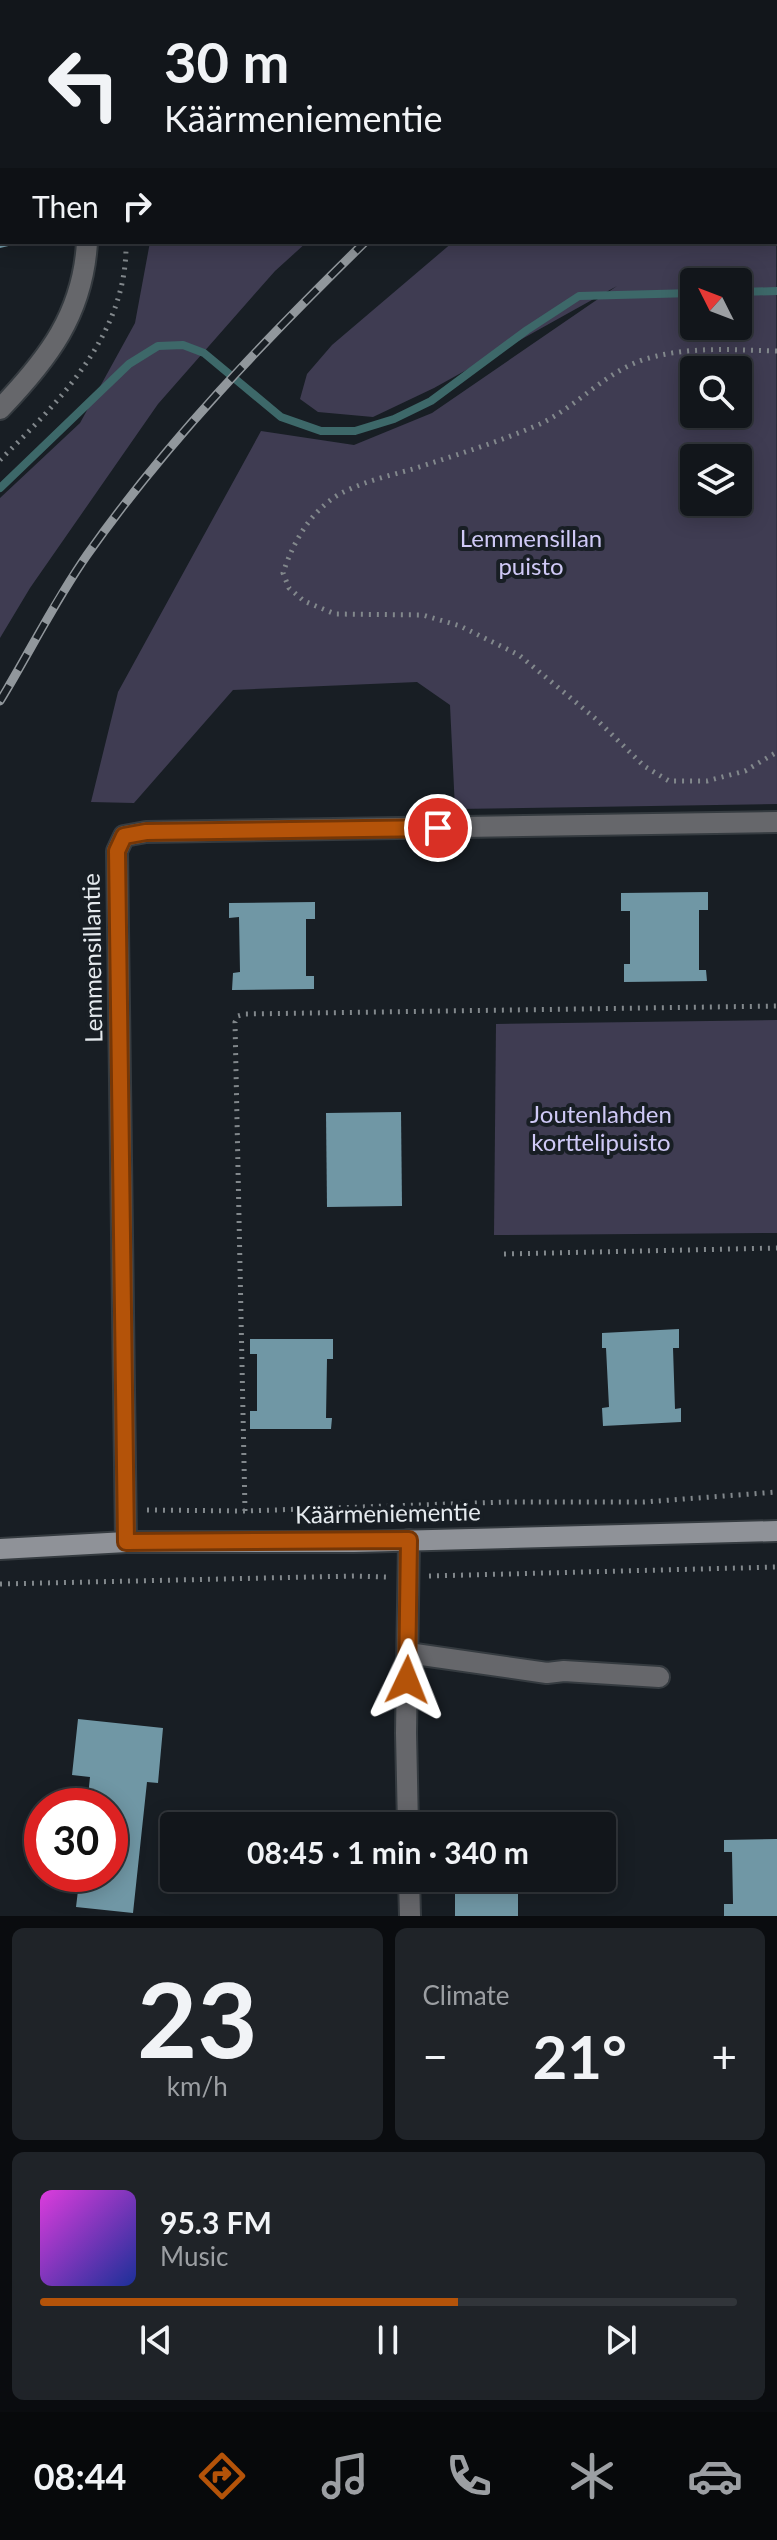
<!DOCTYPE html>
<html lang="en">
<head>
<meta charset="utf-8">
<style>
	body { margin:0; font-family:Lato,sans-serif; background:#1f2328; color:#f1f3f6; height:100vh; display:flex; flex-direction:column; font-size:30px; white-space:nowrap }
	* { box-sizing:border-box; margin:0 }
	p { font-size:26px; color:#9c9fa3 }
	.icon { flex:none; width:44px; height:44px; fill:none; stroke:currentColor; stroke-width:2; stroke-linecap:round; stroke-linejoin:round }
	.map { position:relative; height:1916px; overflow:hidden }
	.panel { display:flex; flex-direction:column; gap:12px; padding:12px; background:#0a0c0f; flex:1 }
	.panel>* { flex:none }
	.banner { position:absolute; left:0px; top:0px; width:778px; height:244px; box-shadow:0 4px 20px #0003,0 0 0 2px #31353a; background:#12161b; color:#f1f3f6; overflow:hidden }
	.needle { width:52px; rotate:312deg }
	.buttons { position:absolute; left:680px; top:268px; display:grid; gap:16px }
	.buttons a { display:grid; place-items:center; width:72px; height:72px; border-radius:8px; background:#12161b; box-shadow:0 4px 20px #0003,0 0 0 2px #31353a; font-size:40px }
	.speed { position:absolute; left:24px; top:1788px; display:flex; gap:16px; font-size:40px; font-weight:700; text-align:center }
	.speed>* { display:grid; place-content:center; width:104px; height:104px; border-radius:50%; background:#12161b; box-shadow:0 4px 20px #0003,0 0 0 2px #31353a; line-height:1 }
	.speed .limit { border:12px solid #d22; background:#fff; color:#111 }
	.pin { position:absolute; display:grid; place-items:center; width:68px; height:68px; color:#fff; margin:-34px; border:4px solid #fff; border-radius:50%; box-shadow:0 2px 8px #0007 }
	.me { position:absolute; width:88px; margin:-44px; rotate:2deg; stroke-linejoin:round; filter:drop-shadow(0 0 6px #0008) }
	.turn { display:flex; align-items:center; gap:28px; height:168px; padding:0 32px; font-size:36px }
	.turn .icon { width:104px; height:104px; stroke-width:2.5 }
	.turn b { display:block; font-size:56px; line-height:68px }
	.then { display:flex; align-items:center; height:76px; padding:0 32px; background:#0003; gap:16px; font-size:30px }
	.big { font-size:60px; font-weight:700; line-height:1.1 }
	.panel .tile { flex:1; display:flex; flex-direction:column; justify-content:center; gap:12px; min-width:0; padding:0 28px; border-radius:12px; background:#1f2328 }
	.panel .dial { align-items:center; gap:0 }
	.dial b { font-size:104px; line-height:1 }
	.song { display:flex; align-items:center; gap:24px }
	.cover { width:96px; height:96px; border-radius:12px; background:linear-gradient(135deg,hsl(300 70% 55%),hsl(230 70% 35%)) }
	.played { height:8px; border-radius:4px; background:linear-gradient(90deg,#b45309 60%,#31353a 60%) }
	.keys { display:flex; justify-content:space-around; direction:ltr }
	.heat { display:flex; justify-content:space-between; align-items:center; font-size:44px; direction:ltr }
	.panel .tiles { flex:1; display:grid; gap:12px; grid-template-columns:1fr 1fr }
	.tile:last-child { grid-column:span 2 }
	.trip { position:absolute; left:160px; top:1812px; width:456px; height:80px; border-radius:8px; background:#12161b; box-shadow:0 4px 20px #0003,0 0 0 2px #31353a; font-weight:700; line-height:80px; text-align:center }
	.tabs { display:flex; height:128px; justify-content:space-around; align-items:center; background:#07090b; color:#9c9fa3 }
	.tabs .icon { width:56px; height:56px }
	.tabs .on { color:#b45309 }
	.tabs b { font-size:36px; color:#f1f3f6 }
	.map>svg:first-child { display:block }
	.green { fill:#3f3c52; fill-rule:evenodd }
	.lines { fill:none; stroke-linecap:round; stroke-linejoin:round }
	.stream { stroke:#3d6869; stroke-width:8 }
	.building { fill:#7097a5 }
	.street-casing { stroke:#353b40; stroke-width:24 }
	.secondary-casing { stroke:#353b40; stroke-width:24 }
	.path { stroke:#82888c; stroke-width:5; stroke-dasharray:2 6; stroke-linecap:butt }
	.street { stroke:#66676b; stroke-width:20 }
	.secondary { stroke:#8f9298; stroke-width:20 }
	.rail-casing { stroke:#91979c; stroke-width:9 }
	.rail { stroke:#181e24; stroke-width:6; stroke-dasharray:18; stroke-linecap:butt }
	.route-casing { stroke:#753606; stroke-width:20 }
	.route { stroke:#b45309; stroke-width:14 }
	.labels { text-anchor:middle; stroke-width:8; stroke-linejoin:round; paint-order:stroke }
	.park-label { font-size:24px; fill:#cfc9f6; stroke:#181e24 }
	.street-label { font-size:24px; fill:#e5eaee; stroke:#181e24 }
</style>
</head>
<body>
<div class="map">
<svg width="777" height="1916" viewBox="0 0 777 1916">
	<rect width="100%" height="100%" fill="#181e24"/>
	<g class="green">
		<path d="M776,21L777,804L455,809L450,705L417,682L233,690L134,803L91,802L118,692L261,431L354,445L432,413L617,286L434,388L373,417L318,412L300,399L307,374L332,345L453,242H776ZM694,282H738V326H694ZM694,370H738V414H694ZM694,458H738V502H694Z"/>
		<polygon points="150,242 307,242 275,271 158,404 30,588 0,638 0,498 80,423 135,323"/>
		<polygon points="777,1020 777,1233 494,1235 496,1024"/>
	</g>
	<g class="lines">
		<g class="stream">
			<polyline points="738,292 777,291"/>
			<polyline points="0,488 129,364 158,346 183,345 204,353 281,417 321,431 355,431 394,419 431,401 527,330 579,296 694,293"/>
		</g>
	</g>
	<g class="building">
		<polygon points="0,242 21,242 21,243 0,248"/>
		<polygon points="708,892 708,910 699,910 699,970 706,970 707,981 624,982 624,964 630,964 630,911 621,911 621,893"/>
		<polygon points="315,902 315,919 306,919 306,976 314,976 314,989 232,990 233,973 240,972 239,917 229,918 229,903"/>
		<polygon points="401,1112 402,1206 327,1207 326,1113"/>
		<polygon points="679,1329 679,1348 673,1348 675,1409 681,1408 681,1422 603,1426 602,1408 609,1407 606,1348 602,1348 602,1333"/>
		<polygon points="250,1339 333,1339 333,1359 327,1359 326,1418 332,1418 331,1429 250,1429 250,1411 257,1411 257,1354 250,1354"/>
		<polygon points="78,1719 163,1728 158,1783 147,1782 133,1913 76,1907 80,1874 110,1874 110,1806 87,1806 90,1777 72,1775"/>
		<polygon points="777,1839 777,1916 724,1916 724,1904 733,1904 732,1852 724,1852 724,1840"/>
		<rect x="455" y="1878" width="63" height="38"/>
	</g>
	<g class="lines">
		<g class="street-casing">
			<g id="street">
				<polyline points="33,0 34,2"/>
				<path d="M0,409C48,359 83,314 87,242"/>
				<polyline points="126,1542 117,851 124,836 146,832 777,822"/>
				<polyline points="408,1653 547,1673 564,1671 659,1677"/>
				<polyline points="408,1826 406,1733 409,1540"/>
				<polyline points="409,1878 410,1916"/>
			</g>
		</g>
		<g class="secondary-casing">
			<polyline id="secondary" points="0,1549 126,1542 354,1542 777,1531"/>
		</g>
		<g class="path">
			<polyline points="84,0 85,2"/>
			<path d="M777,351C734,350 692,346 649,358C608,369 578,406 540,424C499,442 456,455 413,469C388,476 361,482 338,495C309,513 293,543 283,573L289,588L304,601L335,614L423,615L460,626L519,655L596,719L644,766L669,781H707L745,771L777,752"/>
			<path d="M0,460C60,401 128,333 126,242"/>
			<polyline points="504,1254 777,1248"/>
			<polyline points="147,1510 245,1511 505,1502 644,1502 777,1492"/>
			<polyline points="245,1511 235,1022 238,1016 245,1014 777,1006"/>
			<polyline points="429,1576 777,1567"/>
			<polyline points="0,1584 355,1576 387,1577"/>
		</g>
		<use href="#street" class="street"/>
		<use href="#secondary" class="secondary"/>
		<g class="rail-casing">
			<g id="rail">
				<polyline points="392,2 400,0"/>
				<polyline points="694,2 698,0"/>
				<polyline points="0,100 2,100"/>
				<path d="M0,701C29,653 55,601 87,555C168,440 265,340 365,242"/>
			</g>
		</g>
		<use href="#rail" class="rail"/>
	</g>
	<g class="lines">
		<g class="route-casing">
			<polyline id="route" points="407,1680 409,1540 126,1542 117,851 124,836 146,832 438,828"/>
		</g>
		<use href="#route" class="route"/>
	</g>
	<g class="labels">
		<g class="park-label">
			<text x="531" y="547">Lemmensillan<tspan x="531" dy="28">puisto</tspan></text>
			<text x="601" y="1123">Joutenlahden<tspan x="601" dy="28">korttelipuisto</tspan></text>
		</g>
		<g class="street-label">
			<text transform="translate(93 958) rotate(-91)" y="8">Lemmensillantie</text>
			<text transform="translate(388 1514) rotate(-1)" y="8">Käärmeniementie</text>
		</g>
	</g>
</svg>
<div class="buttons">
<a><svg class="needle" viewBox="-14 -14 28 28"><path d="M0-13l5 13h-10z" fill="#e53935"/><path d="M0 13l5-13h-10z" fill="#9c9fa3"/></svg></a>
<a><svg class="icon" aria-label="search" viewBox="0 0 24 24"><circle cx="10" cy="10" r="6"/><path d="M15 15l6 6"/></svg></a>
<a><svg class="icon" aria-label="layers" viewBox="0 0 24 24"><path d="M12 4l9 5-9 5-9-5zM3 14l9 5 9-5"/></svg></a>
</div>
<div class="speed"><div class="limit">30</div></div>
<div class="pin" style="left:438px;top:828px;background:#d93025"><svg class="icon" aria-label="arrive" viewBox="0 0 24 24"><path d="M6 21V4h12l-3 4 3 4H6"/></svg></div>
<svg class="me" style="left:407px;top:1680px" viewBox="-20 -20 40 40"><path d="M0-17L14 15 0 8-14 15z" fill="#b45309" stroke="#fff" stroke-width="4"/></svg>
<div class="trip">08:45 · 1 min · 340 m</div>
<div class="banner">
<div class="turn"><svg class="icon" aria-label="left" viewBox="0 0 24 24"><path d="M17 20v-9H6M10 6l-5 5 5 5"/></svg><div><b>30 m</b>Käärmeniementie</div></div>
<div class="then">Then<svg class="icon" aria-label="right" viewBox="0 0 24 24"><path d="M7 20v-9h11M14 6l5 5-5 5"/></svg></div>
</div>
</div>
<section class="panel">
<div class="tiles">
<div class="tile dial"><b>23</b><p>km/h</p></div>
<div class="tile"><p>Climate</p>
<div class="heat"><a>−</a><b class="big">21°</b><a>+</a></div>
</div>
<div class="tile">
<div class="song"><i class="cover"></i><div><b>95.3 FM</b><p>Music</p></div></div>
<div class="played"></div>
<div class="keys"><svg class="icon" aria-label="previous" viewBox="0 0 24 24"><path d="M18 5L8 12l10 7zM5 5v14"/></svg><svg class="icon" aria-label="pause" viewBox="0 0 24 24"><path d="M8 5v14M16 5v14"/></svg><svg class="icon" aria-label="next" viewBox="0 0 24 24"><path d="M6 5l10 7-10 7zM19 5v14"/></svg></div>
</div>
</div>
</section>
<nav class="tabs">
<b>08:44</b>
<svg class="icon on" aria-label="directions" viewBox="0 0 24 24"><path d="M12 3l9 9-9 9-9-9zM9 14v-3h6M13 9l2 2-2 2"/></svg>
<svg class="icon" aria-label="music" viewBox="0 0 24 24"><path d="M9 18V5l10-2v13"/><circle cx="6" cy="18" r="3"/><circle cx="16" cy="16" r="3"/></svg>
<svg class="icon" aria-label="phone" viewBox="0 0 24 24"><path d="M5 4h4l2 5-3 2q2 4 5 5l2-3 5 2v4C11 20 4 13 5 4z"/></svg>
<svg class="icon" aria-label="climate" viewBox="0 0 24 24"><path d="M12 3v18M4 7l16 10M4 17L20 7"/></svg>
<svg class="icon" aria-label="car" viewBox="0 0 24 24"><path d="M5 17H2v-5l4-1 3-4h7l3 4 3 1v5h-3M9 17h6M6 11h13"/><circle cx="7" cy="17" r="2"/><circle cx="17" cy="17" r="2"/></svg>
</nav>
</body>
</html>
